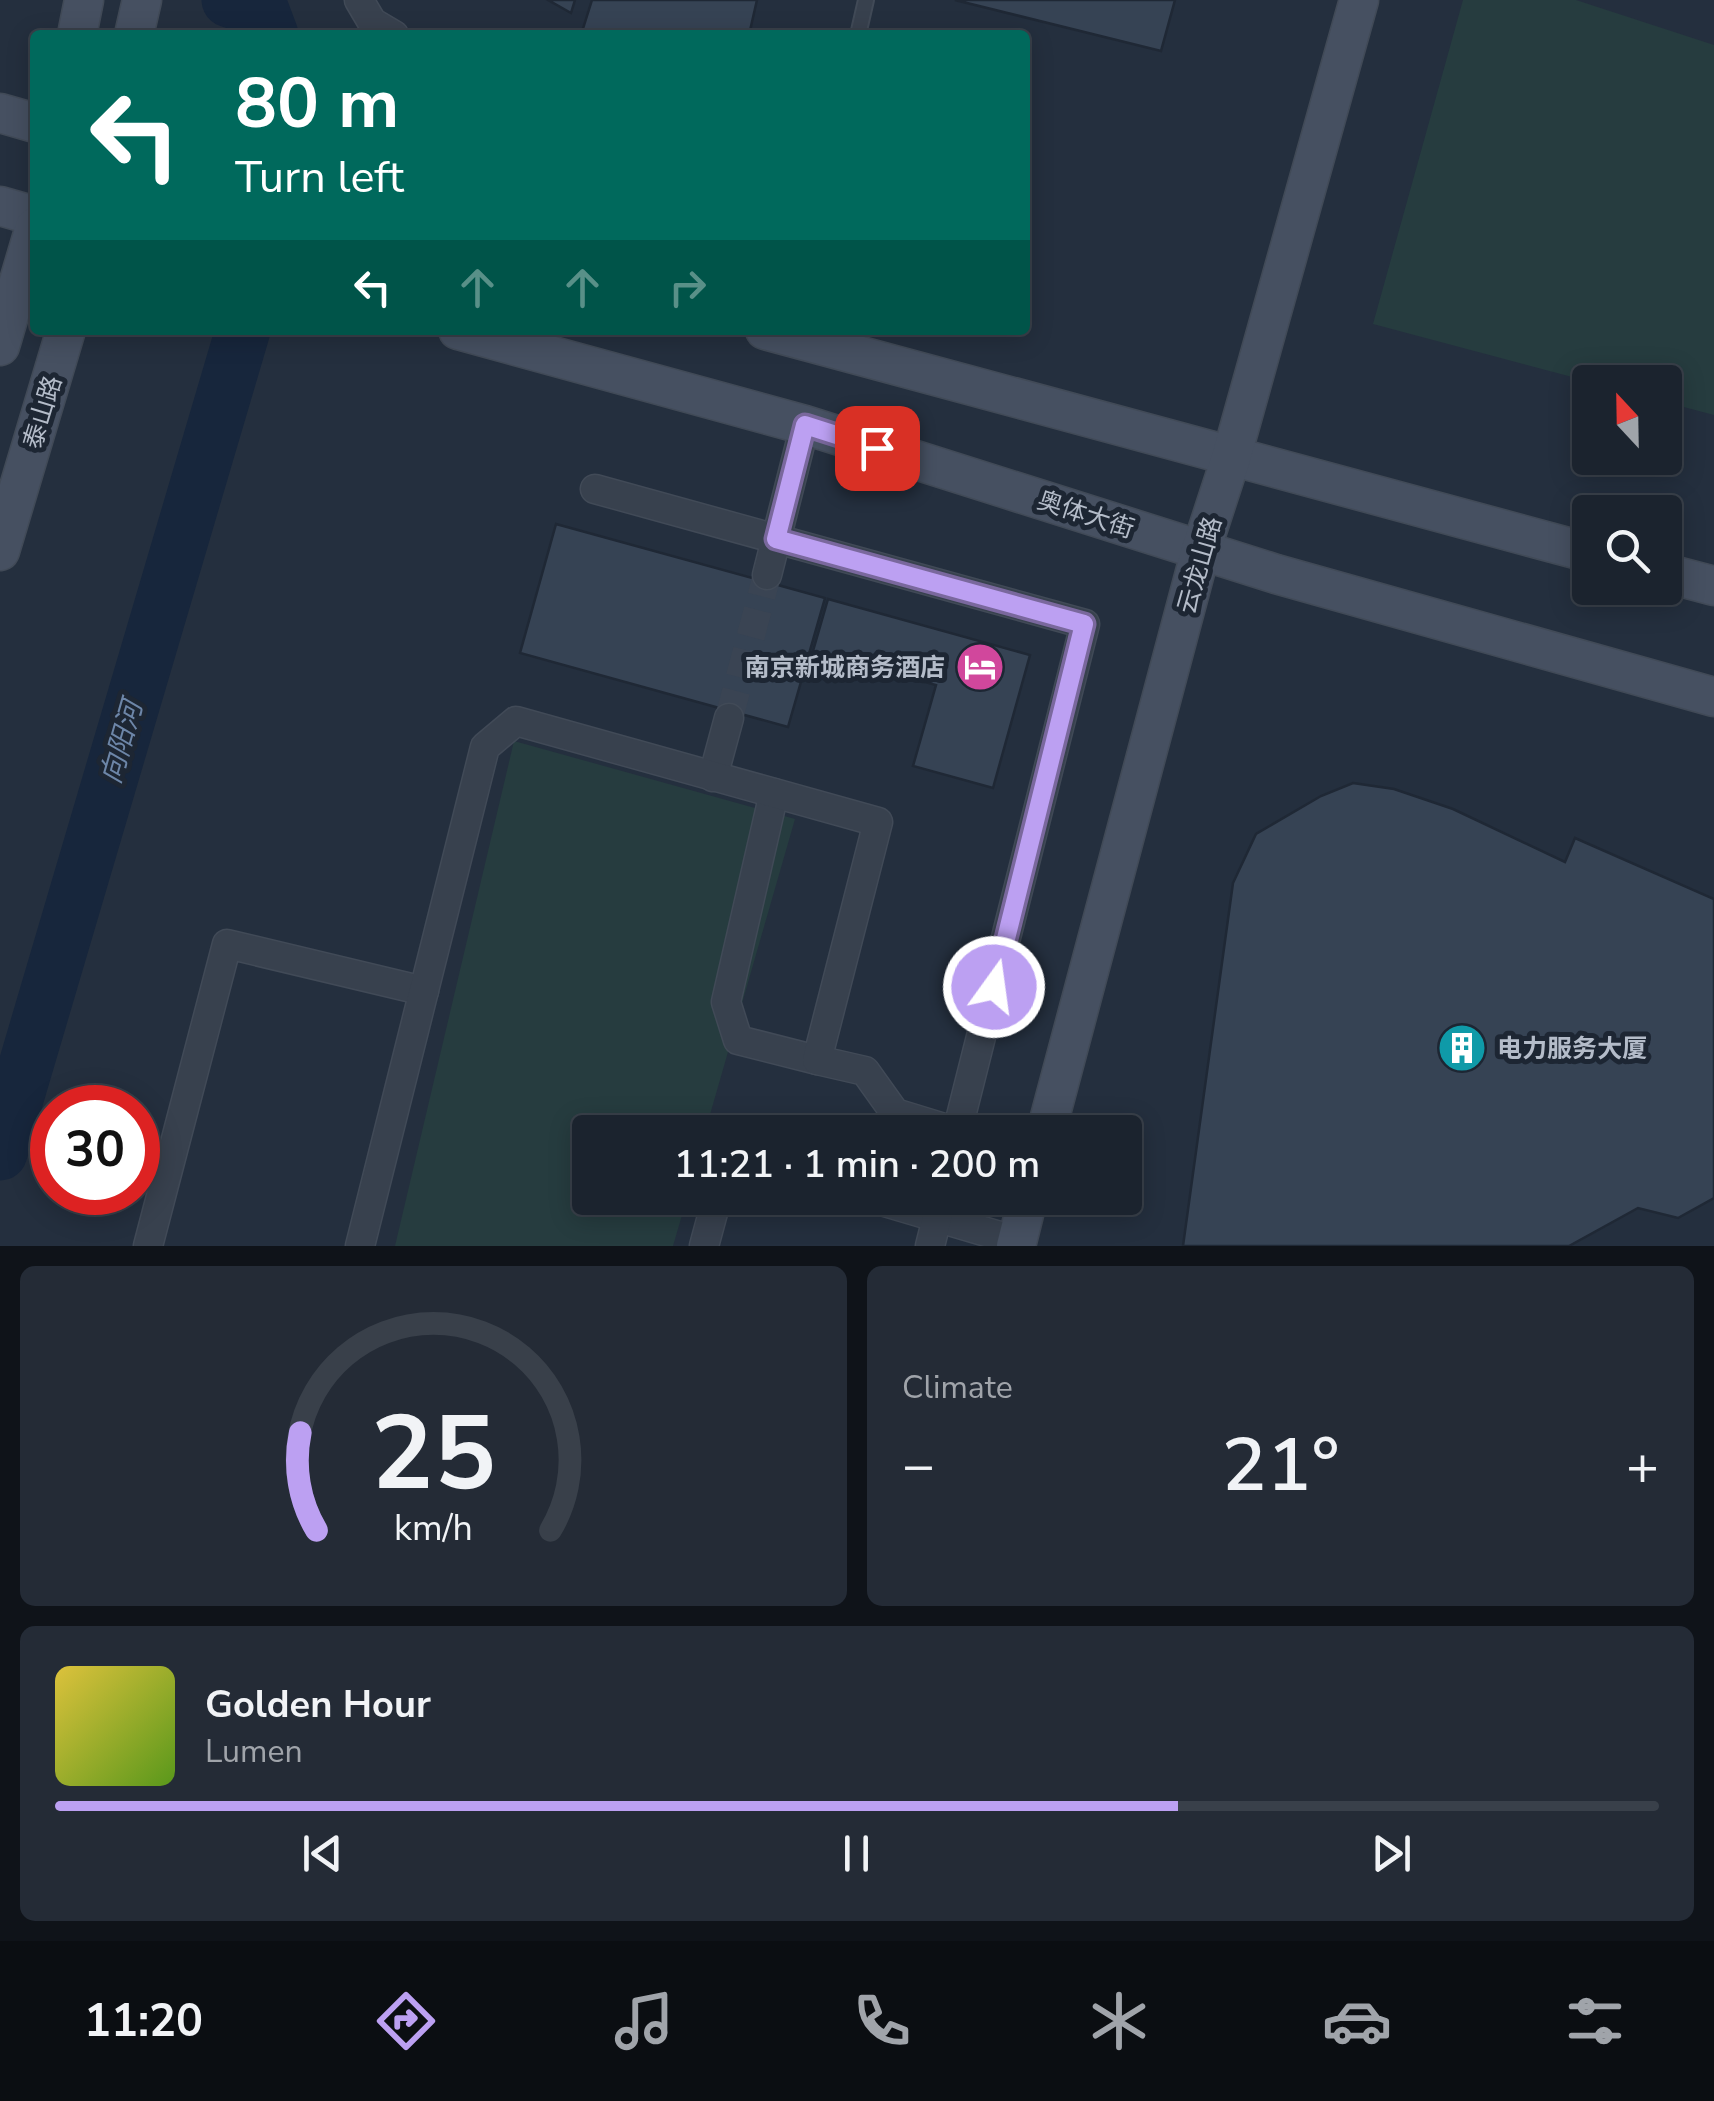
<!DOCTYPE html>
<html lang="en">
<head>
<meta charset="utf-8">
<style>
	body { margin:0; font-family:"Nunito Sans","Noto Sans SC",sans-serif; background:#242b36; color:#f1f3f6; height:100vh; display:flex; flex-direction:column; font-size:38px; white-space:nowrap }
	* { box-sizing:border-box; margin:0 }
	p { font-size:32px; color:#a0a4aa }
	.icon { flex:none; width:55px; height:55px; fill:none; stroke:currentColor; stroke-width:2; stroke-linecap:round; stroke-linejoin:round }
	.map { position:relative; height:1246px; overflow:hidden }
	.sheet { display:flex; flex-direction:column; gap:20px; padding:20px; background:#0f1319; flex:1 }
	.sheet>* { flex:none }
	.hud { position:absolute; left:30px; top:30px; width:1000px; height:305px; border-radius:10px; box-shadow:0 5px 25px #0003,0 0 0 2px #39404a; background:#00695c; color:#fff; overflow:hidden }
	.needle { width:65px; rotate:338deg }
	.fabs { position:absolute; left:1572px; top:365px; display:grid; gap:20px }
	.fabs a { display:grid; place-items:center; width:110px; height:110px; border-radius:10px; background:#1b232e; box-shadow:0 5px 25px #0003,0 0 0 2px #39404a; font-size:50px }
	.speed { position:absolute; left:30px; top:1085px; display:flex; gap:20px; font-size:50px; font-weight:700; text-align:center }
	.speed>* { display:grid; place-content:center; width:130px; height:130px; border-radius:50%; background:#1b232e; box-shadow:0 5px 25px #0003,0 0 0 2px #39404a; line-height:1 }
	.speed .limit { border:15px solid #d22; background:#fff; color:#111 }
	.pin { position:absolute; display:grid; place-items:center; width:85px; height:85px; color:#fff; margin:-42px; border-radius:20px; box-shadow:0 5px 15px #0006 }
	.me { position:absolute; width:110px; margin:-55px; rotate:14deg; stroke-linejoin:round; filter:drop-shadow(0 0 8px #0008) }
	.turn { display:flex; align-items:center; gap:35px; height:210px; padding:0 40px; font-size:45px }
	.turn .icon { width:130px; height:130px; stroke-width:2.5 }
	.turn b { display:block; font-size:70px; line-height:85px }
	.lanes { display:flex; align-items:center; height:95px; padding:0 40px; background:#0003; justify-content:center; gap:50px; direction:ltr }
	.lanes .off { opacity:.35 }
	.big { font-size:75px; font-weight:600; line-height:1.1 }
	.sheet .widget { flex:1; display:flex; flex-direction:column; justify-content:center; gap:15px; min-width:0; padding:0 35px; border-radius:15px; background:#242b36 }
	.sheet .dial { align-items:center; gap:0 }
	.dial svg { height:260px; overflow:visible; fill:none; stroke:#39404a; stroke-width:7; stroke-linecap:round; text-anchor:middle }
	.dial text { fill:#f1f3f6; stroke:none }
	.song { display:flex; align-items:center; gap:30px }
	.cover { width:120px; height:120px; border-radius:15px; background:linear-gradient(135deg,hsl(50 70% 55%),hsl(90 70% 35%)) }
	.played { height:10px; border-radius:5px; background:linear-gradient(90deg,#bca0f2 70%,#39404a 70%) }
	.keys { display:flex; justify-content:space-around; direction:ltr }
	.heat { display:flex; justify-content:space-between; align-items:center; font-size:55px; direction:ltr }
	.sheet .tiles { flex:1; display:grid; gap:20px; grid-template-columns:1fr 1fr }
	.widget:last-child { grid-column:span 2 }
	.trip { position:absolute; left:572px; top:1115px; width:570px; height:100px; border-radius:10px; background:#1b232e; box-shadow:0 5px 25px #0003,0 0 0 2px #39404a; font-weight:600; line-height:100px; text-align:center }
	.tab-bar { display:flex; height:160px; justify-content:space-around; align-items:center; background:#0b0e12; color:#a0a4aa }
	.tab-bar .icon { width:70px; height:70px }
	.tab-bar .selected { color:#bca0f2 }
	.tab-bar b { font-size:45px; color:#f1f3f6 }
	.map>svg:first-child { display:block }
	.green { fill:#263c3f }
	.lines { fill:none; stroke-linecap:round; stroke-linejoin:round }
	.river { stroke:#17263c; stroke-width:55 }
	.building { fill:#364354; stroke:#1f2835; stroke-width:2.5 }
	.street-tunnel { stroke:#3a4453; stroke-width:28; stroke-dasharray:28 14; stroke-linecap:butt }
	.lane-casing { stroke:#414a57; stroke-width:18 }
	.street-casing { stroke:#414a57; stroke-width:31 }
	.secondary-casing { stroke:#414a57; stroke-width:41 }
	.lane { stroke:#38414e; stroke-width:14 }
	.street { stroke:#38414e; stroke-width:28 }
	.secondary { stroke:#465061; stroke-width:38 }
	.route-casing { stroke:#7a689d; stroke-width:25 }
	.route { stroke:#bca0f2; stroke-width:18 }
	.labels { text-anchor:middle; stroke-width:10; stroke-linejoin:round; paint-order:stroke }
	.street-label { font-size:25px; fill:#b4bcc9; stroke:#1d2633 }
	.poi-label { font-size:25px; font-weight:bold; fill:#b4bcc9; stroke:#1d2633; text-anchor:end }
	.water-label { font-size:28px; font-style:italic; fill:#6d86a8; stroke:#1d2633 }
</style>
</head>
<body>
<div class="map">
<svg width="1714" height="1246" viewBox="0 0 1714 1246">
	<rect width="100%" height="100%" fill="#242f3e"/>
	<g class="green">
		<polygon points="1463,0 1576,0 1714,45 1714,415 1665,402 1665,382 1591,382 1373,324"/>
		<polygon points="514,741 795,819 705,1132 590,1132 590,1198 687,1198 673,1246 395,1246"/>
	</g>
	<g class="lines">
		<g class="river">
			<polyline points="229,0 262,11 271,35"/>
			<polyline points="0,1153 243,330"/>
		</g>
	</g>
	<g class="building">
		<polygon points="548,0 575,0 571,13"/>
		<polygon points="592,0 757,0 749,35 581,35"/>
		<polygon points="955,0 1175,0 1161,51"/>
		<polygon points="556,524 825,598 788,727 520,653"/>
		<polygon points="828,599 1030,655 993,788 913,766 936,685 813,651"/>
		<polygon points="1353,783 1394,789 1453,809 1565,862 1575,838 1714,899 1714,1198 1678,1218 1638,1208 1569,1246 1183,1246 1233,883 1256,834 1321,796"/>
	</g>
	<g class="lines">
		<polyline class="street-tunnel" points="729,718 767,575"/>
		<g class="lane-casing">
			<polyline id="lane" points="858,35 866,0"/>
		</g>
		<g class="street-casing">
			<g id="street">
				<polyline points="359,0 372,22 394,35"/>
				<polyline points="767,575 805,425"/>
				<polyline points="713,777 729,718"/>
				<polyline points="774,793 726,1002 738,1040 817,1060"/>
				<polyline points="871,1198 1017,1241"/>
				<polyline points="148,1246 227,944 424,991"/>
				<polyline points="360,1246 485,747 516,721 878,822 817,1060 865,1071 895,1113 957,1132 1085,624 595,489"/>
				<polyline points="704,1246 717,1198"/>
				<polyline points="930,1246 942,1198"/>
			</g>
		</g>
		<g class="secondary-casing">
			<g id="secondary">
				<polyline points="77,35 84,0"/>
				<polyline points="134,35 142,0"/>
				<polyline points="0,113 35,123"/>
				<polyline points="0,206 35,216"/>
				<polyline points="458,330 805,425 1276,574 1714,697"/>
				<polyline points="765,330 1590,553"/>
				<polyline points="0,346 35,227"/>
				<polyline points="0,551 66,330"/>
				<polyline points="1665,573 1714,586"/>
				<polyline points="1046,1132 1201,550 1231,458 1359,0"/>
				<polyline points="1016,1246 1028,1198"/>
			</g>
		</g>
		<use href="#lane" class="lane"/>
		<use href="#street" class="street"/>
		<use href="#secondary" class="secondary"/>
	</g>
	<g class="lines">
		<g class="route-casing">
			<polyline id="route" points="877,448 805,425 776,539 1084,624 994,987"/>
		</g>
		<use href="#route" class="route"/>
	</g>
	<defs>
		<g id="hotel-disc" transform="scale(2.5)"><circle r="9.5" fill="#d1479c" stroke="#1d2633"/><path d="M-6-4.5h1.5V1H6V5H4.5V3h-9V5H-6ZM-4 0a1.8 1.8 0 1 1 3.6 0ZM.5 0V-2.5h3Q6-2.5 6 0Z" fill="#fff"/></g>
		<g id="building-disc" transform="scale(2.5)"><circle r="9.5" fill="#0f9aa8" stroke="#1d2633"/><path d="M-4-6H4V6H1V3H-1V6H-4ZM-2.5-4.3h1.7v1.8h-1.7ZM.8-4.3h1.7v1.8H.8ZM-2.5-1h1.7V.8h-1.7ZM.8-1h1.7V.8H.8Z" fill="#fff"/></g>
	</defs>
	<g fill-rule="evenodd">
		<use href="#hotel-disc" x="980" y="667"/>
		<use href="#building-disc" x="1462" y="1048"/>
	</g>
	<g class="labels">
		<g class="street-label">
			<text transform="translate(42 412) rotate(-73)" y="9">泰山路</text>
			<text transform="translate(1086 514) rotate(18)" y="9">奥体大街</text>
			<text transform="translate(1199 565) rotate(-74)" y="9">云龙山路</text>
		</g>
		<g class="poi-label">
			<text x="945" y="676">南京新城商务酒店</text>
			<text x="1497" y="1057" text-anchor="start">电力服务大厦</text>
		</g>
		<g class="water-label">
			<text transform="translate(121 742) rotate(-74)" y="10">向阳河</text>
		</g>
	</g>
</svg>
<div class="fabs">
<a><svg class="needle" viewBox="-14 -14 28 28"><path d="M0-13l5 13h-10z" fill="#e53935"/><path d="M0 13l5-13h-10z" fill="#a0a4aa"/></svg></a>
<a><svg class="icon" aria-label="search" viewBox="0 0 24 24"><circle cx="10" cy="10" r="6"/><path d="M15 15l6 6"/></svg></a>
</div>
<div class="speed"><div class="limit">30</div></div>
<div class="pin" style="left:877px;top:448px;background:#d93025"><svg class="icon" aria-label="arrive" viewBox="0 0 24 24"><path d="M6 21V4h12l-3 4 3 4H6"/></svg></div>
<svg class="me" style="left:994px;top:987px" viewBox="-20 -20 40 40"><circle r="17" fill="#bca0f2" stroke="#fff" stroke-width="3"/><path d="M0-11L8 9 0 5-8 9z" fill="#fff"/></svg>
<div class="trip">11:21 · 1 min · 200 m</div>
<div class="hud">
<div class="turn"><svg class="icon" aria-label="left" viewBox="0 0 24 24"><path d="M17 20v-9H6M10 6l-5 5 5 5"/></svg><div><b>80 m</b>Turn left</div></div>
<div class="lanes"><svg class="icon" aria-label="left" viewBox="0 0 24 24"><path d="M17 20v-9H6M10 6l-5 5 5 5"/></svg><svg class="icon off" aria-label="ahead" viewBox="0 0 24 24"><path d="M12 20V5M6 11l6-6 6 6"/></svg><svg class="icon off" aria-label="ahead" viewBox="0 0 24 24"><path d="M12 20V5M6 11l6-6 6 6"/></svg><svg class="icon off" aria-label="right" viewBox="0 0 24 24"><path d="M7 20v-9h11M14 6l5 5-5 5"/></svg></div>
</div>
</div>
<section class="sheet">
<div class="tiles">
<div class="widget dial"><svg viewBox="0 0 100 80">
<path d="M14 69A42 42 0 1 1 86 69"/>
<path d="M14 69A42 42 0 0 1 9 39" stroke="#bca0f2"/>
<text x="50" y="56" font-size="32" font-weight="700">25</text>
<text x="50" y="72" font-size="11">km/h</text>
</svg></div>
<div class="widget"><p>Climate</p>
<div class="heat"><a>−</a><b class="big">21°</b><a>+</a></div>
</div>
<div class="widget">
<div class="song"><i class="cover"></i><div><b>Golden Hour</b><p>Lumen</p></div></div>
<div class="played"></div>
<div class="keys"><svg class="icon" aria-label="previous" viewBox="0 0 24 24"><path d="M18 5L8 12l10 7zM5 5v14"/></svg><svg class="icon" aria-label="pause" viewBox="0 0 24 24"><path d="M8 5v14M16 5v14"/></svg><svg class="icon" aria-label="next" viewBox="0 0 24 24"><path d="M6 5l10 7-10 7zM19 5v14"/></svg></div>
</div>
</div>
</section>
<nav class="tab-bar">
<b>11:20</b>
<svg class="icon selected" aria-label="directions" viewBox="0 0 24 24"><path d="M12 3l9 9-9 9-9-9zM9 14v-3h6M13 9l2 2-2 2"/></svg>
<svg class="icon" aria-label="music" viewBox="0 0 24 24"><path d="M9 18V5l10-2v13"/><circle cx="6" cy="18" r="3"/><circle cx="16" cy="16" r="3"/></svg>
<svg class="icon" aria-label="phone" viewBox="0 0 24 24"><path d="M5 4h4l2 5-3 2q2 4 5 5l2-3 5 2v4C11 20 4 13 5 4z"/></svg>
<svg class="icon" aria-label="climate" viewBox="0 0 24 24"><path d="M12 3v18M4 7l16 10M4 17L20 7"/></svg>
<svg class="icon" aria-label="car" viewBox="0 0 24 24"><path d="M5 17H2v-5l4-1 3-4h7l3 4 3 1v5h-3M9 17h6M6 11h13"/><circle cx="7" cy="17" r="2"/><circle cx="17" cy="17" r="2"/></svg>
<svg class="icon" aria-label="filters" viewBox="0 0 24 24"><path d="M4 7h16M4 17h16"/><circle cx="9" cy="7" r="2"/><circle cx="15" cy="17" r="2"/></svg>
</nav>
</body>
</html>
